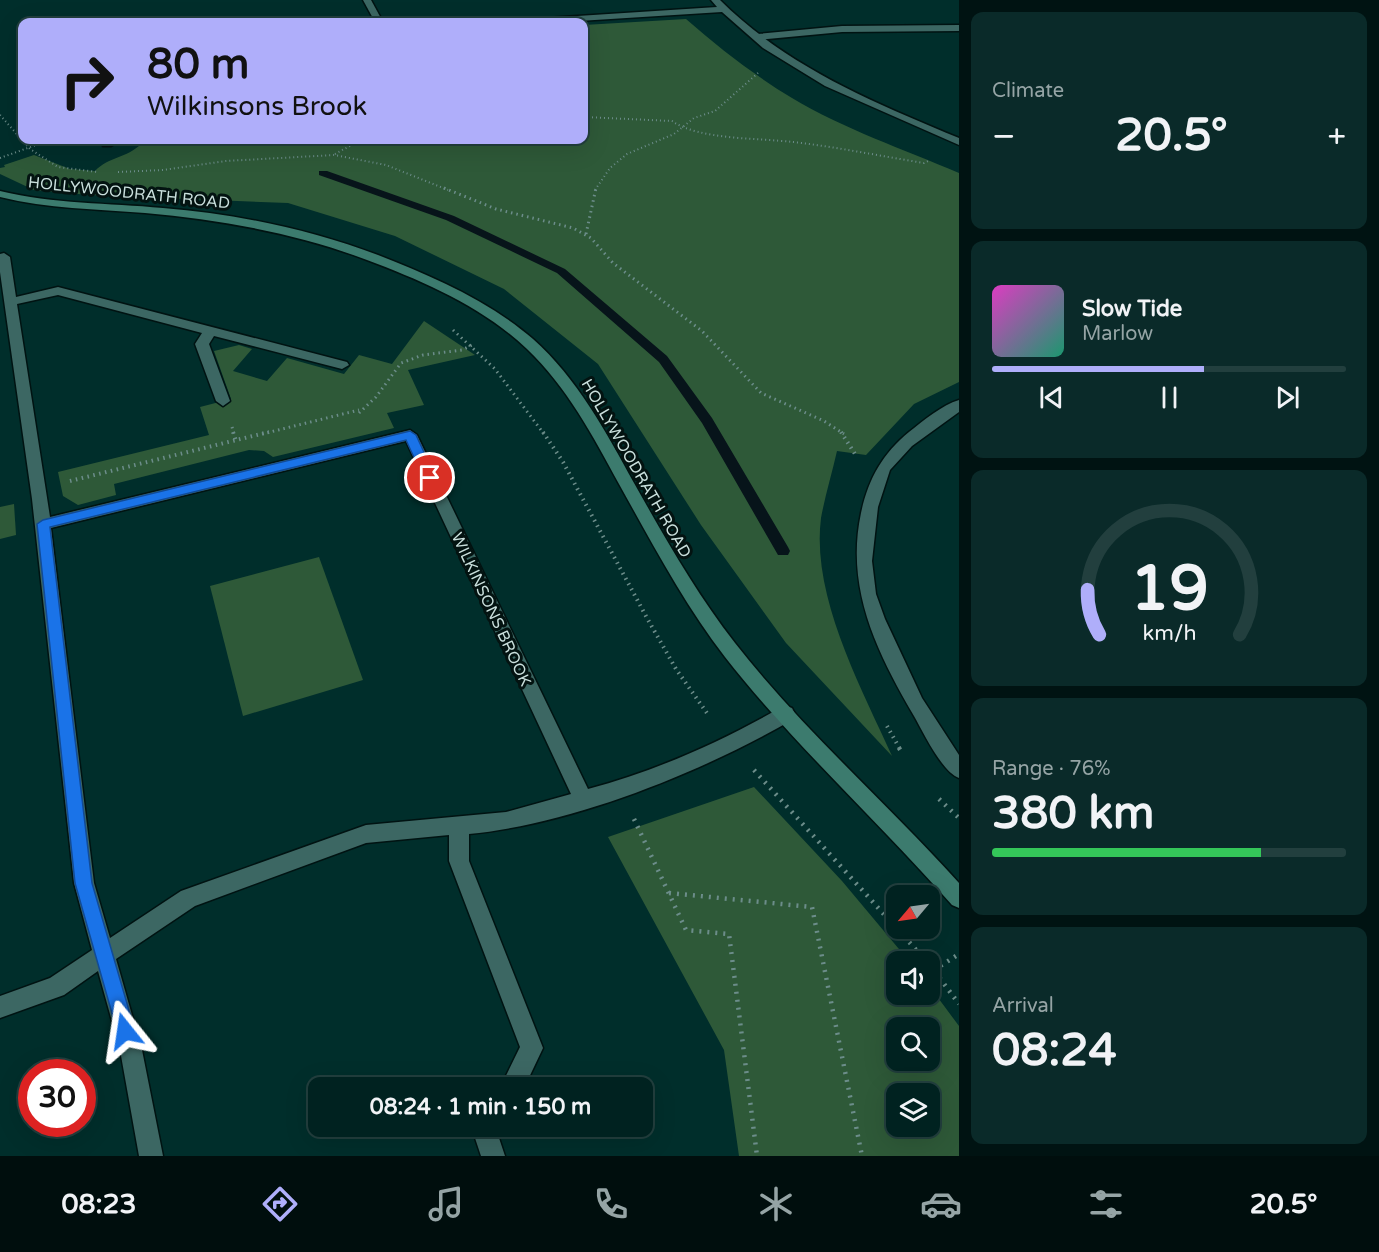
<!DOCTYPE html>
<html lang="en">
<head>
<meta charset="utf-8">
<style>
	body { margin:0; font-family:"Varela Round",sans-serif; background:#0a2a29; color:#f1f3f6; height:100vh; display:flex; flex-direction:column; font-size:22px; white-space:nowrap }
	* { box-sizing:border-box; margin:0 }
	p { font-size:20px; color:#95a4a5 }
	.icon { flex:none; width:33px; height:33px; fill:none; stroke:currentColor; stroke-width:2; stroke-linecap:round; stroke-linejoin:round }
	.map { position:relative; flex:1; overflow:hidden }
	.side { display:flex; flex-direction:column; gap:12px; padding:12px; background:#001312; width:420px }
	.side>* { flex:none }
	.hud { position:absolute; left:18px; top:18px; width:570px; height:126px; border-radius:12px; box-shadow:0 6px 24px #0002,0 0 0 2px #223f3e; background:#afaefa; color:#111; overflow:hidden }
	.needle { width:39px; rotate:241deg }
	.controls { position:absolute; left:886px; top:885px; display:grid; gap:12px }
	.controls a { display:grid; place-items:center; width:54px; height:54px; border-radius:12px; background:#002220; box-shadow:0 6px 24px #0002,0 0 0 2px #223f3e; font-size:30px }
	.speed { position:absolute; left:18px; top:1059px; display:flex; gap:12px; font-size:30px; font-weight:700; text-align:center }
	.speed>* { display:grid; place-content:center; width:78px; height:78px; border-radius:50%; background:#002220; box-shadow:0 6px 24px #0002,0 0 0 2px #223f3e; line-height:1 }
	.speed .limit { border:9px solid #d22; background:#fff; color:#111 }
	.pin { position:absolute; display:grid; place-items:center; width:51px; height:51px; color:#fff; margin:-26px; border:3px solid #fff; border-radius:50%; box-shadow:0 2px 6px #0007 }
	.me { position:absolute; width:66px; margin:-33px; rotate:345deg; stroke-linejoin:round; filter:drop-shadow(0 0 4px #0008) }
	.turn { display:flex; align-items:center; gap:21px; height:126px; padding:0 30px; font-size:27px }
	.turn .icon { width:78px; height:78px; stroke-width:2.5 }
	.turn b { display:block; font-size:42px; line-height:51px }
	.big { font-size:45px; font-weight:800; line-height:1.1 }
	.side .widget { flex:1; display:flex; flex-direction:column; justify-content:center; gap:9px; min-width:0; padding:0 21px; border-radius:12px; background:#0a2a29 }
	.side .dial { align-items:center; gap:0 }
	.dial svg { height:156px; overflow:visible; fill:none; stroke:#223f3e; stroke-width:7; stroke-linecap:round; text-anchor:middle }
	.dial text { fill:#f1f3f6; stroke:none }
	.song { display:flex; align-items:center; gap:18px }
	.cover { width:72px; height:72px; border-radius:9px; background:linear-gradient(135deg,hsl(310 70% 55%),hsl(160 70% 35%)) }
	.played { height:6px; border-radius:3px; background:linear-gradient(90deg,#afaefa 60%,#223f3e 60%) }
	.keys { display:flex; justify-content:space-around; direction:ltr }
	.heat { display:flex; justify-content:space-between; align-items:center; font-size:33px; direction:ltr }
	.charge { height:9px; border-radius:4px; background:linear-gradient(90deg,#34c759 76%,#223f3e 0) }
	.trip { position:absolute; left:308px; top:1077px; width:345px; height:60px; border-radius:12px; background:#002220; box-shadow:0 6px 24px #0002,0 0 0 2px #223f3e; font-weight:800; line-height:60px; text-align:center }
	.tabs { display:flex; height:96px; justify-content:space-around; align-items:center; background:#000e0d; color:#95a4a5 }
	.tabs .icon { width:42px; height:42px }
	.tabs .selected { color:#afaefa }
	.tabs b { font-size:27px; color:#f1f3f6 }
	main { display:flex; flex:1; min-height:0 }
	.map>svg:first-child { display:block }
	.green { fill:#2e5938; fill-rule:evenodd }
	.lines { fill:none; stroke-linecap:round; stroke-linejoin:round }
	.stream { fill:#07141a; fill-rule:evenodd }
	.service-casing { stroke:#001312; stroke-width:3 }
	.minor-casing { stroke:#001312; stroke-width:3 }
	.secondary-casing { stroke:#001312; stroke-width:3 }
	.path-far3 { stroke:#6c8d8a; stroke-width:2; stroke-dasharray:1 3; stroke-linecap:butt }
	.path-far2 { stroke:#6c8d8a; stroke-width:3; stroke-dasharray:1.5 4; stroke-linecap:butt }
	.path-far1 { stroke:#6c8d8a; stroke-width:4; stroke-dasharray:1.5 4.5; stroke-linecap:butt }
	.path { stroke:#6c8d8a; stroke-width:4.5; stroke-dasharray:2 6; stroke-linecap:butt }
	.service { fill:#3c6763; fill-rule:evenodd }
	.minor { fill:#3c6763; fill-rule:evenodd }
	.secondary { fill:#3c7b6e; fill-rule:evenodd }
	.route { fill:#1a73e8; stroke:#114b97; stroke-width:1.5 }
	.labels { text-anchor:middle; stroke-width:6; stroke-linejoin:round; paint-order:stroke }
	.street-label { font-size:16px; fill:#c9dfdc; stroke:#031311 }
</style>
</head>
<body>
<main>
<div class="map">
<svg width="959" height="1156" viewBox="0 0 959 1156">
	<rect width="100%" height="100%" fill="#002e2b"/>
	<g class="green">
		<path d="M686,19C719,48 754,75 792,98C844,129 903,149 959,173V382L914,404L866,455L837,451C832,473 825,496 821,518C811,596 861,687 892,756L786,643L701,525L598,364L504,289L395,236L288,203L89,195L34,190L0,174V168L5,167L4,165L34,155L70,169L95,171C108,157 127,158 141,144V140H584V25Z"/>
		<polygon points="424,321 475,355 408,370 424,405 387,413 394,428 273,457 264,451 249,450 114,484 116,495 78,505 63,496 58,472 209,435 200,407 231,399 214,351 239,345 252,349 233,371 267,381 287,358 344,374 359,355 392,364"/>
		<polygon points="14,504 16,535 0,539 0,507"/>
		<polygon points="319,557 363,680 243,716 210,586"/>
		<path d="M754,787L842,881L909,961L897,962V994H930V987L959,1026V1156H739L724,1050L608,837ZM897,1028H930V1060H897ZM897,1094H930V1126H897Z"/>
	</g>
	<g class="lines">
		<polygon class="stream" points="319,171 327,171 454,216 565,269 667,356 712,418 788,547 790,551 788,555 778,555 702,423 659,362 557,273 446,220 319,175"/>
		<g class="service-casing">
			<polygon id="service" points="959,25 959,31 842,32 758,40 753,37 758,34 842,26"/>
		</g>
		<g class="minor-casing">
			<g id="minor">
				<polygon points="363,0 371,0 383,22 375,22"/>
				<path d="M711,0H720C787,67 873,102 959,138V145L825,86L763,48L722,12L563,22H526L531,19L717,7Z"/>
				<polygon points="109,140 122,140 111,146 103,146 103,142"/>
				<path d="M4,253L10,257L16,297L58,287L347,362L349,365L342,369L214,336L209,344L230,401L223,406L216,401L195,344L202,333L58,295L17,304L50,517L410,430L417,435L588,789C655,771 719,743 780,708L786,706L792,708L795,714L792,720C702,772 573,824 469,834V861L543,1048L524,1088H500L520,1047L449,861V835L366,843L195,906L116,959L142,1050L163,1156H139L120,1050L98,971L64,995L0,1018V996L50,978L92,950L74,883L32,499L0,272V254ZM406,441L571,794L506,812L366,825L181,891L110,938L94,883L51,528Z"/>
				<path d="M959,400V412L912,446L890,470L878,507L872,561L876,594L885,619L922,698L959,755V778C942,772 923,732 914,716C877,652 845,589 861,513C868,480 882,454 909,432C923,421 942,405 959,400Z"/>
				<polygon points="478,1126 502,1126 498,1135 505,1156 481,1156 474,1135"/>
			</g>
		</g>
		<g class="secondary-casing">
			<path id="secondary" d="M0,191C54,204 108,203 163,208C236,214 309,229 378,255C432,276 489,301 533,339C577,378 606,432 634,483C665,538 696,593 735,643C802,729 886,802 959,883V908L952,905C878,821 794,745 725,657C684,604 652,543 619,484C593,436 567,387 527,349C483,307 423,281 367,260C296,233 221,220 145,213C96,209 48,209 0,197Z"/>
		</g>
		<g class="path-far3">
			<polyline points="0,115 30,149 58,167 98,172"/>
			<path d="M584,117L672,121C699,140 759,138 793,142C837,147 880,156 924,163L930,160"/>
			<polyline points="335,154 361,140"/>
			<polyline points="0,158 50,140"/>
			<polyline points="118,172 163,170 226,161 334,155 386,165 448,190"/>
			<polyline points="595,190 610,168 627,154 674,134 694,118 715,111 758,73"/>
		</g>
		<g class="path-far2">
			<polyline points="444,188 496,209 573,228 591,238 613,263 702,331 761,393 824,421 844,434"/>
			<polyline points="586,234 596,188"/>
			<polyline points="453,330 495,369 544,434"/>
			<polyline points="359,413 376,397 401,363 423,355 462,350 472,345"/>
			<polyline points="232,427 234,434"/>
			<polyline points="262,434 359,410"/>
		</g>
		<g class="path-far1">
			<polyline points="233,432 236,441"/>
			<polyline points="543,432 563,462 647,618 676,669 709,716"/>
			<polyline points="841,432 855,454"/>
			<polyline points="70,481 269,432"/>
			<polyline points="887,726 900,749"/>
		</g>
		<g class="path">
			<polyline points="899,748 901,751"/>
			<polyline points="754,770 927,962"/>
			<polyline points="939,799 959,818"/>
			<polyline points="634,819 686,930 729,934 757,1156"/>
			<polyline points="669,893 812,907 862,1156"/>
			<polyline points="930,965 959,1004"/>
			<polyline points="934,970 959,954"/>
		</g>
		<use href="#service" class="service"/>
		<use href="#minor" class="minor"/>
		<use href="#secondary" class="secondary"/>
	</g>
	<polygon class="route" points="410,431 416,435 436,478 434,481 425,481 406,440 50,527 92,883 135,1031 132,1038 125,1041 119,1038 75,883 37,524 43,520"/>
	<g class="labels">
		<g class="street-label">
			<text transform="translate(129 192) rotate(6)" y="6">HOLLYWOODRATH ROAD</text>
			<text transform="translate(637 468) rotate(60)" y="6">HOLLYWOODRATH ROAD</text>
			<text transform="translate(492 609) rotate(65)" y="6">WILKINSONS BROOK</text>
		</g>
	</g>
</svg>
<div class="controls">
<a><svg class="needle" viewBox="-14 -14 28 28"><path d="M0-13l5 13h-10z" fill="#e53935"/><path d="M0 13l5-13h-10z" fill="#95a4a5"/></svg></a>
<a><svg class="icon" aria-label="sound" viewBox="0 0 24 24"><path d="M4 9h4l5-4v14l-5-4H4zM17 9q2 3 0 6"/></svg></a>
<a><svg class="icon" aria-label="search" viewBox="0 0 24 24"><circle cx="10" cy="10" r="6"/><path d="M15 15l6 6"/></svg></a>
<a><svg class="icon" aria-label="layers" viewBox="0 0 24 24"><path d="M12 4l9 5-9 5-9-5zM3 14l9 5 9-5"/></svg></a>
</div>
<div class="speed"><div class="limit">30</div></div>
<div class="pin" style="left:430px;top:478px;background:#d93025"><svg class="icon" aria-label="arrive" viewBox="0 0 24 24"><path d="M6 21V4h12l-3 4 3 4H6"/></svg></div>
<svg class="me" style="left:125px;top:1031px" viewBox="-20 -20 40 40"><path d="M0-17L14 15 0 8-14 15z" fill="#1a73e8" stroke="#fff" stroke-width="4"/></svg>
<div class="trip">08:24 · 1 min · 150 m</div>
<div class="hud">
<div class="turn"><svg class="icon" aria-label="right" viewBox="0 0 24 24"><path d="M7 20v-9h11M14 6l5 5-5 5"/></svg><div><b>80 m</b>Wilkinsons Brook</div></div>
</div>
</div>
<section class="side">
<div class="widget"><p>Climate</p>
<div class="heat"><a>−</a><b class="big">20.5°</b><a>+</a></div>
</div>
<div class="widget">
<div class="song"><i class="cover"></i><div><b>Slow Tide</b><p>Marlow</p></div></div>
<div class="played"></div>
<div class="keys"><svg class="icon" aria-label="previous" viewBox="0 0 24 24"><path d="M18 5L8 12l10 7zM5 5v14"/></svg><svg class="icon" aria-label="pause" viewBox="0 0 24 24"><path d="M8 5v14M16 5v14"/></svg><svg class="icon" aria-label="next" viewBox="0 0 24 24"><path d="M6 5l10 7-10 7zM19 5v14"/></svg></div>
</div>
<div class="widget dial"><svg viewBox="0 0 100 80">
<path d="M14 69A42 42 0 1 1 86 69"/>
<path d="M14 69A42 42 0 0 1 8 46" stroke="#afaefa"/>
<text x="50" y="56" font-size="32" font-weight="700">19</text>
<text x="50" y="72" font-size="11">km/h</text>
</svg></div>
<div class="widget"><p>Range · 76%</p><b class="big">380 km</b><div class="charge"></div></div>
<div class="widget"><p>Arrival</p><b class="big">08:24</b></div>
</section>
</main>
<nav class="tabs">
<b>08:23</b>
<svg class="icon selected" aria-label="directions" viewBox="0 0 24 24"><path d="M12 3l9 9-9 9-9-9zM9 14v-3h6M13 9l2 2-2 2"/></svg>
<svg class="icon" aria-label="music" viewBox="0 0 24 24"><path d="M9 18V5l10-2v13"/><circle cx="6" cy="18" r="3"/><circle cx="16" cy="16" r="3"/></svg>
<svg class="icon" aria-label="phone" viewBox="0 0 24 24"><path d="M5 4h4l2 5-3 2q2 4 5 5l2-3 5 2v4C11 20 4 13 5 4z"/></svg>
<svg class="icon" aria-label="climate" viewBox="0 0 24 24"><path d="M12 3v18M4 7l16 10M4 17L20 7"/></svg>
<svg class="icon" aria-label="car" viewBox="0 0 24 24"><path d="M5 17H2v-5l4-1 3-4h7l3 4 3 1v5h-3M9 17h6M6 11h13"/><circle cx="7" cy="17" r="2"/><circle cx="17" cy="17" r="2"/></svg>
<svg class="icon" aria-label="filters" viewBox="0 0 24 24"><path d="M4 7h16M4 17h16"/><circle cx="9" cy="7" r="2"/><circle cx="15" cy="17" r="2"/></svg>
<b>20.5°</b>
</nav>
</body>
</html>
